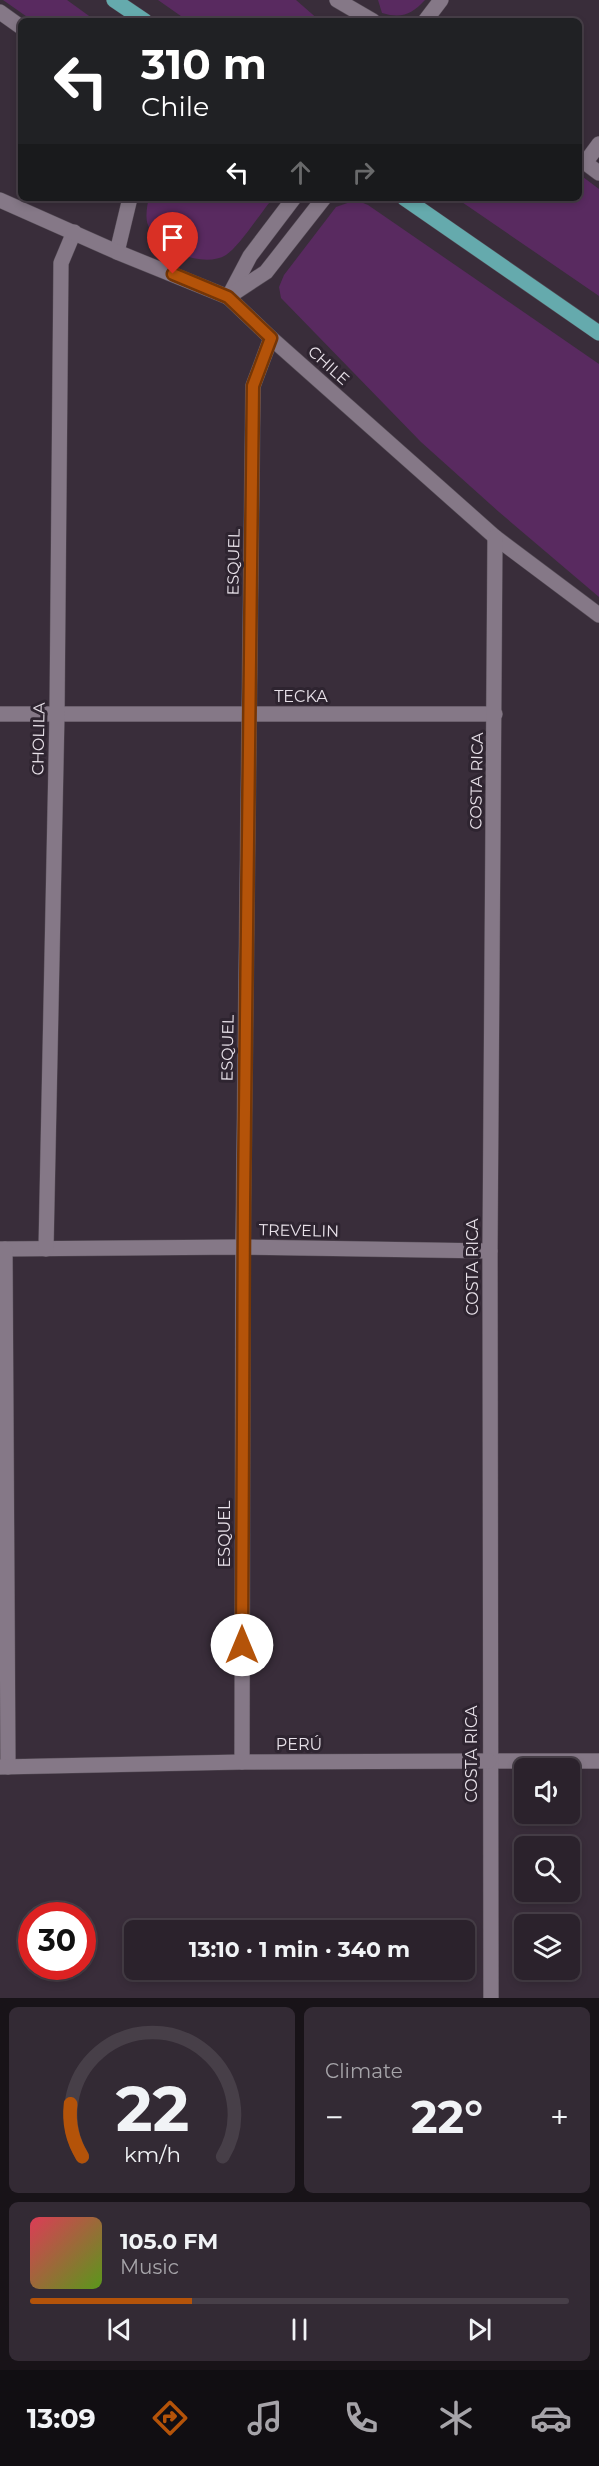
<!DOCTYPE html>
<html lang="en">
<head>
<meta charset="utf-8">
<style>
	body { margin:0; font-family:Montserrat,sans-serif; background:#332a34; color:#f1f3f6; height:100vh; display:flex; flex-direction:column; font-size:22px; white-space:nowrap }
	* { box-sizing:border-box; margin:0 }
	p { font-size:20px; color:#a6a4a9 }
	.icon { flex:none; width:33px; height:33px; fill:none; stroke:currentColor; stroke-width:2; stroke-linecap:round; stroke-linejoin:round }
	.map { position:relative; height:1998px; overflow:hidden }
	.side { display:flex; flex-direction:column; gap:9px; padding:9px; background:#181318; flex:1 }
	.side>* { flex:none }
	.top-card { position:absolute; left:18px; top:18px; width:564px; height:183px; border-radius:9px; box-shadow:0 3px 9px #0003,0 0 0 2px #473f48; background:#202124; color:#fff; overflow:hidden }
	.tools { position:absolute; left:514px; top:1758px; display:grid; gap:12px }
	.tools a { display:grid; place-items:center; width:66px; height:66px; border-radius:9px; background:#2b222c; box-shadow:0 3px 9px #0003,0 0 0 2px #473f48; font-size:30px }
	.speed { position:absolute; left:18px; top:1902px; display:flex; gap:12px; font-size:30px; font-weight:700; text-align:center }
	.speed>* { display:grid; place-content:center; width:78px; height:78px; border-radius:50%; background:#2b222c; box-shadow:0 3px 9px #0003,0 0 0 2px #473f48; line-height:1 }
	.speed .limit { border:9px solid #d22; background:#fff; color:#111 }
	.pin { position:absolute; display:grid; place-items:center; width:51px; height:51px; color:#fff; margin:-62px -26px; border-radius:50% 50% 50% 0; rotate:-45deg; box-shadow:0 0 6px #0007 }
	.pin .icon { rotate:45deg }
	.me { position:absolute; width:66px; margin:-33px; rotate:0deg; stroke-linejoin:round; filter:drop-shadow(0 0 4px #0008) }
	.turn { display:flex; align-items:center; gap:21px; height:126px; padding:0 24px; font-size:27px }
	.turn .icon { width:78px; height:78px; stroke-width:2.5 }
	.turn b { display:block; font-size:42px; line-height:51px }
	.lanes { display:flex; align-items:center; height:57px; padding:0 24px; background:#0003; justify-content:center; gap:30px; direction:ltr }
	.lanes .off { opacity:.35 }
	.big { font-size:45px; font-weight:700; line-height:1.1 }
	.side .tile { flex:1; display:flex; flex-direction:column; justify-content:center; gap:9px; min-width:0; padding:0 21px; border-radius:9px; background:#332a34 }
	.side .dial { align-items:center; gap:0 }
	.dial svg { height:156px; overflow:visible; fill:none; stroke:#473f48; stroke-width:7; stroke-linecap:round; text-anchor:middle }
	.dial text { fill:#f1f3f6; stroke:none }
	.song { display:flex; align-items:center; gap:18px }
	.cover { width:72px; height:72px; border-radius:9px; background:linear-gradient(135deg,hsl(350 70% 55%),hsl(90 70% 35%)) }
	.played { height:6px; border-radius:3px; background:linear-gradient(90deg,#b45309 30%,#473f48 30%) }
	.keys { display:flex; justify-content:space-around; direction:ltr }
	.heat { display:flex; justify-content:space-between; align-items:center; font-size:33px; direction:ltr }
	.side .tiles { flex:1; display:grid; gap:9px; grid-template-columns:1fr 1fr }
	.tile:last-child { grid-column:span 2 }
	.trip { position:absolute; left:124px; top:1920px; width:351px; height:60px; border-radius:9px; background:#2b222c; box-shadow:0 3px 9px #0003,0 0 0 2px #473f48; font-weight:700; line-height:60px; text-align:center }
	.tab-bar { display:flex; height:96px; justify-content:space-around; align-items:center; background:#110e12; color:#a6a4a9 }
	.tab-bar .icon { width:42px; height:42px }
	.tab-bar .selected { color:#b45309 }
	.tab-bar b { font-size:27px; color:#f1f3f6 }
	.map>svg:first-child { display:block }
	.green { fill:#592a60 }
	.lines { fill:none; stroke-linecap:round; stroke-linejoin:round }
	.street-casing { stroke:#544b55; stroke-width:16 }
	.secondary-casing { stroke:#544b55; stroke-width:16 }
	.primary-casing { stroke:#544b55; stroke-width:16 }
	.street { stroke:#857887; stroke-width:15 }
	.secondary { stroke:#857887; stroke-width:15 }
	.primary { stroke:#65aaad; stroke-width:15 }
	.route-casing { stroke:#753606; stroke-width:15 }
	.route { stroke:#b45309; stroke-width:10 }
	.labels { text-anchor:middle; stroke-width:6; stroke-linejoin:round; paint-order:stroke }
	.street-label { font-size:16px; fill:#e8e1e9; stroke:#2e2430 }
</style>
</head>
<body>
<div class="map">
<svg width="599" height="1998" viewBox="0 0 599 1998">
	<rect width="100%" height="100%" fill="#392d3a"/>
	<g class="green">
		<polygon points="3,0 67,0 96,21 33,21"/>
		<polygon points="158,0 296,0 320,21 188,21"/>
		<path d="M378,0H425C412,14 402,19 382,13Z"/>
		<polygon points="579,174 599,189 599,296 456,198 579,198"/>
		<path d="M149,198H273C262,211 239,247 226,255C203,269 158,250 148,225C145,218 147,205 149,198Z"/>
		<polygon points="356,200 368,205 599,364 599,597 499,512 421,442 281,298 279,287 284,275 336,207"/>
	</g>
	<g class="lines">
		<g class="street-casing">
			<g id="street">
				<polyline points="337,0 373,21"/>
				<polyline points="0,12 21,27"/>
				<polyline points="425,21 441,0"/>
				<polyline points="579,158 599,173"/>
				<polyline points="585,163 599,144"/>
				<polyline points="117,252 130,198"/>
				<polyline points="228,297 271,338 495,537 599,615"/>
				<polyline points="0,714 495,714"/>
				<polyline points="0,1249 243,1247 490,1251"/>
				<polyline points="5,1249 8,1767"/>
				<polyline points="46,1249 57,714 61,263 74,232"/>
				<polyline points="489,1761 599,1761"/>
				<polyline points="242,1762 243,1247 253,386 271,338"/>
				<polyline points="491,1998 490,1251 495,537"/>
			</g>
		</g>
		<g class="secondary-casing">
			<g id="secondary">
				<polyline points="0,200 117,252 228,297"/>
				<polyline points="230,294 250,256 294,198"/>
				<polyline points="228,297 266,272 324,198"/>
				<polyline points="0,1767 242,1762 489,1761"/>
			</g>
		</g>
		<g class="primary-casing">
			<g id="primary">
				<polyline points="114,0 145,21"/>
				<polyline points="404,198 599,333"/>
			</g>
		</g>
		<use href="#street" class="street"/>
		<use href="#secondary" class="secondary"/>
		<use href="#primary" class="primary"/>
	</g>
	<g class="lines">
		<g class="route-casing">
			<polyline id="route" points="173,274 228,297 271,338 253,386 244,1201 242,1645"/>
		</g>
		<use href="#route" class="route"/>
	</g>
	<g class="labels">
		<g class="street-label">
			<text transform="translate(329 365) rotate(42)" y="6">CHILE</text>
			<text transform="translate(233 562) rotate(-89)" y="6">ESQUEL</text>
			<text x="301" y="702">TECKA</text>
			<text transform="translate(38 739) rotate(-89)" y="6">CHOLILA</text>
			<text transform="translate(476 781) rotate(-89)" y="6">COSTA RICA</text>
			<text transform="translate(227 1048) rotate(-89)" y="6">ESQUEL</text>
			<text transform="translate(299 1230) rotate(1)" y="6">TREVELIN</text>
			<text transform="translate(472 1267) rotate(-90)" y="6">COSTA RICA</text>
			<text transform="translate(224 1534) rotate(-90)" y="6">ESQUEL</text>
			<text x="299" y="1750">PERÚ</text>
			<text transform="translate(471 1754) rotate(-90)" y="6">COSTA RICA</text>
		</g>
	</g>
</svg>
<div class="tools">
<a><svg class="icon" aria-label="sound" viewBox="0 0 24 24"><path d="M4 9h4l5-4v14l-5-4H4zM17 9q2 3 0 6"/></svg></a>
<a><svg class="icon" aria-label="search" viewBox="0 0 24 24"><circle cx="10" cy="10" r="6"/><path d="M15 15l6 6"/></svg></a>
<a><svg class="icon" aria-label="layers" viewBox="0 0 24 24"><path d="M12 4l9 5-9 5-9-5zM3 14l9 5 9-5"/></svg></a>
</div>
<div class="speed"><div class="limit">30</div></div>
<div class="pin" style="left:173px;top:274px;background:#d93025"><svg class="icon" aria-label="arrive" viewBox="0 0 24 24"><path d="M6 21V4h12l-3 4 3 4H6"/></svg></div>
<svg class="me" style="left:242px;top:1645px" viewBox="-20 -20 40 40"><circle r="19" fill="#fff"/><path d="M0-13L10 11 0 6-10 11z" fill="#b45309"/></svg>
<div class="trip">13:10 · 1 min · 340 m</div>
<div class="top-card">
<div class="turn"><svg class="icon" aria-label="left" viewBox="0 0 24 24"><path d="M17 20v-9H6M10 6l-5 5 5 5"/></svg><div><b>310 m</b>Chile</div></div>
<div class="lanes"><svg class="icon" aria-label="left" viewBox="0 0 24 24"><path d="M17 20v-9H6M10 6l-5 5 5 5"/></svg><svg class="icon off" aria-label="ahead" viewBox="0 0 24 24"><path d="M12 20V5M6 11l6-6 6 6"/></svg><svg class="icon off" aria-label="right" viewBox="0 0 24 24"><path d="M7 20v-9h11M14 6l5 5-5 5"/></svg></div>
</div>
</div>
<section class="side">
<div class="tiles">
<div class="tile dial"><svg viewBox="0 0 100 80">
<path d="M14 69A42 42 0 1 1 86 69"/>
<path d="M14 69A42 42 0 0 1 8 42" stroke="#b45309"/>
<text x="50" y="56" font-size="32" font-weight="700">22</text>
<text x="50" y="72" font-size="11">km/h</text>
</svg></div>
<div class="tile"><p>Climate</p>
<div class="heat"><a>−</a><b class="big">22°</b><a>+</a></div>
</div>
<div class="tile">
<div class="song"><i class="cover"></i><div><b>105.0 FM</b><p>Music</p></div></div>
<div class="played"></div>
<div class="keys"><svg class="icon" aria-label="previous" viewBox="0 0 24 24"><path d="M18 5L8 12l10 7zM5 5v14"/></svg><svg class="icon" aria-label="pause" viewBox="0 0 24 24"><path d="M8 5v14M16 5v14"/></svg><svg class="icon" aria-label="next" viewBox="0 0 24 24"><path d="M6 5l10 7-10 7zM19 5v14"/></svg></div>
</div>
</div>
</section>
<nav class="tab-bar">
<b>13:09</b>
<svg class="icon selected" aria-label="directions" viewBox="0 0 24 24"><path d="M12 3l9 9-9 9-9-9zM9 14v-3h6M13 9l2 2-2 2"/></svg>
<svg class="icon" aria-label="music" viewBox="0 0 24 24"><path d="M9 18V5l10-2v13"/><circle cx="6" cy="18" r="3"/><circle cx="16" cy="16" r="3"/></svg>
<svg class="icon" aria-label="phone" viewBox="0 0 24 24"><path d="M5 4h4l2 5-3 2q2 4 5 5l2-3 5 2v4C11 20 4 13 5 4z"/></svg>
<svg class="icon" aria-label="climate" viewBox="0 0 24 24"><path d="M12 3v18M4 7l16 10M4 17L20 7"/></svg>
<svg class="icon" aria-label="car" viewBox="0 0 24 24"><path d="M5 17H2v-5l4-1 3-4h7l3 4 3 1v5h-3M9 17h6M6 11h13"/><circle cx="7" cy="17" r="2"/><circle cx="17" cy="17" r="2"/></svg>
</nav>
</body>
</html>
